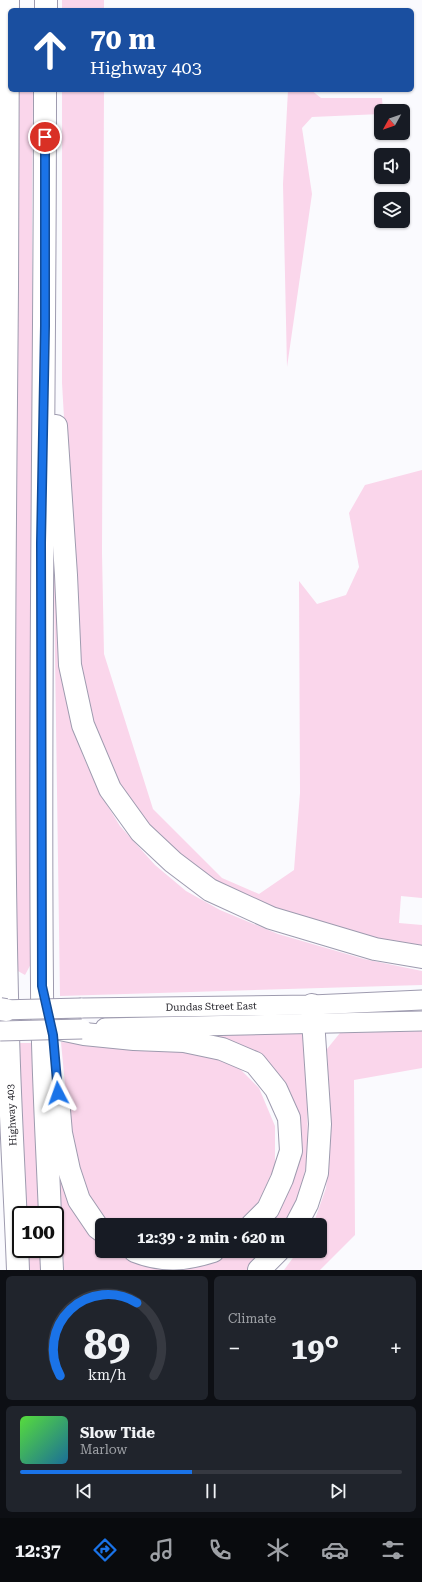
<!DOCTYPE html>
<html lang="en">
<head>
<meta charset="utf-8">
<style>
	body { margin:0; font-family:"Roboto Serif",serif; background:#20242c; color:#f1f3f6; height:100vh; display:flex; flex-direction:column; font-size:15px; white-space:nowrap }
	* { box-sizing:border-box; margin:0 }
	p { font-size:13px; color:#9ea1a6 }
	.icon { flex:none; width:22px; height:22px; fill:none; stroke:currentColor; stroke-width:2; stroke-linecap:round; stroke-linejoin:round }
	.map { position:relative; height:1270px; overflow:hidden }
	.drawer { display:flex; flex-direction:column; gap:6px; padding:6px; background:#0d0f14; flex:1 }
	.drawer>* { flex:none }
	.guide { position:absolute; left:8px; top:8px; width:406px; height:84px; border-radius:6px; box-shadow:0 1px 3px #0004; background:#1a4fa0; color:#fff; overflow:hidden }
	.needle { width:26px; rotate:230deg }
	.controls { position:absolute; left:374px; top:104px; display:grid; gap:8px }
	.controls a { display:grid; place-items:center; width:36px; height:36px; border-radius:6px; background:#171b24; box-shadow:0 1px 3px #0004; font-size:20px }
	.speed { position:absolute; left:12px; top:1206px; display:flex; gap:8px; font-size:20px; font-weight:700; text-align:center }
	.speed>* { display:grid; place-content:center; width:52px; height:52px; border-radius:50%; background:#171b24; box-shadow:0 1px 3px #0004; line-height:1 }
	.speed .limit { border:2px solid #111; border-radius:6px; background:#fff; color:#111 }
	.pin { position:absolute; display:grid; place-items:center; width:34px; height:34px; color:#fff; margin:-17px; border:2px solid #fff; border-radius:50%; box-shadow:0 1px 4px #0007 }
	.me { position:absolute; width:44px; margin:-22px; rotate:356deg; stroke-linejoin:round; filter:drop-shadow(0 0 3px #0008) }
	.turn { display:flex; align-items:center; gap:14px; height:84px; padding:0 16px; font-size:18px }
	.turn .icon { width:52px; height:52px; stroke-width:2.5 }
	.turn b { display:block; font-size:28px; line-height:34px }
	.big { font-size:30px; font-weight:700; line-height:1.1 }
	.drawer .widget { flex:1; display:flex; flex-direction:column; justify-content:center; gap:6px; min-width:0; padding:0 14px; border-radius:6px; background:#20242c }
	.drawer .dial { align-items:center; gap:0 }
	.dial svg { height:104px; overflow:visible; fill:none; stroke:#363941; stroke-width:7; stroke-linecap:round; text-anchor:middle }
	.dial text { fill:#f1f3f6; stroke:none }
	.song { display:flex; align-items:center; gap:12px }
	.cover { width:48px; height:48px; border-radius:6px; background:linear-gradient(135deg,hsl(110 70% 55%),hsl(200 70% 35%)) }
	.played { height:4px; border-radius:2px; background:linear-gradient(90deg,#1a73e8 45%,#363941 45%) }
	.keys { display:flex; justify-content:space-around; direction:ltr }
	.heat { display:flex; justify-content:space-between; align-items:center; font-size:22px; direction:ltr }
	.drawer .tiles { flex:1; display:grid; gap:6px; grid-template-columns:1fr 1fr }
	.widget:last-child { grid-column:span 2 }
	.trip { position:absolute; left:95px; top:1218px; width:232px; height:40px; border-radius:6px; background:#171b24; box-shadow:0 1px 3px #0004; font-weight:700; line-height:40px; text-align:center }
	.tabs { display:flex; height:64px; justify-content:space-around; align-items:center; background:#090b0e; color:#9ea1a6 }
	.tabs .icon { width:28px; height:28px }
	.tabs .current { color:#1a73e8 }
	.tabs b { font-size:18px; color:#f1f3f6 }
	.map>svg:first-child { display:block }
	.green { fill:#fad6eb }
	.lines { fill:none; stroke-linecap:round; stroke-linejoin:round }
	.major-casing { stroke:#9e9baf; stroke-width:21 }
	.highway-casing { stroke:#9e9baf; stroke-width:24 }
	.major { stroke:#fff; stroke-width:19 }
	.highway { stroke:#fff; stroke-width:22 }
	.major-bridge-casing { stroke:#9e9baf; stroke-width:21; stroke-linecap:butt }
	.highway-bridge-casing { stroke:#9e9baf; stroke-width:24; stroke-linecap:butt }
	.major-bridge { stroke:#fff; stroke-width:19 }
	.highway-bridge { stroke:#fff; stroke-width:22 }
	.route-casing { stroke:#114b97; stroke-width:10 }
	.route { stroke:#1a73e8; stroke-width:7 }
	.labels { text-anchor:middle; stroke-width:4; stroke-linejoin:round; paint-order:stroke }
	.street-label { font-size:10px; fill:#24232a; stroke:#fff }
</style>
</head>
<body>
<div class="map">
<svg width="422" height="1270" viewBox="0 0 422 1270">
	<rect width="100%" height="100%" fill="#fafafe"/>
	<g class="green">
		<rect x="62" y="0" width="42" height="10"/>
		<polygon points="17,90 33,90 32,208 33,960 25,975 18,971 13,942"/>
		<polygon points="62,90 104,90 102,553 104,654 153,809 222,878 259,894 294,870 300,793 299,581 317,604 346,595 359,567 349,513 365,485 422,470 422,898 401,896 399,923 422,925 422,957 246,906 129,814 88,720 77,642 62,383"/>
		<polygon points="288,90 311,90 321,98 382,98 383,111 381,111 381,114 312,117 302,128 312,194 287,367 283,184"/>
		<polygon points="53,518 67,691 83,756 101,795 120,826 155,865 186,891 220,910 278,934 364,959 422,971 422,985 60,996"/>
		<polygon points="302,1031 306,1042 308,1156 299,1200 287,1225 269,1225 281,1205 296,1126 290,1091 272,1066 247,1048 218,1041 217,1036"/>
		<polygon points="422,1031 422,1068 354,1080 355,1235 320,1270 284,1270 298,1251 320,1251 320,1225 313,1225 326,1188 330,1143 327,1049 340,1033"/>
		<polygon points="61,1042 185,1051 234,1063 259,1088 275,1126 275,1166 257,1205 238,1225 106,1225 81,1186 71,1149"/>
		<polygon points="15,1043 35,1043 42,1215 23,1215"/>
		<polygon points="64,1175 102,1239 102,1251 119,1251 148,1263 223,1254 227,1258 239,1251 268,1251 251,1270 64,1270 58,1176"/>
		<polygon points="24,1249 43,1249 44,1270 25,1270"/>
	</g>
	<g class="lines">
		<g class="major-casing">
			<g id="major">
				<polyline points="81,1008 312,1005 422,1000"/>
				<polyline points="105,1028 422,1021"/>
			</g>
		</g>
		<g class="highway-casing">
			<g id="highway">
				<path d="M8,0C7,96 8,191 7,287C5,536 1,785 8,1034C10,1113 15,1191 18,1270"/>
				<polyline points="46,10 46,0"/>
				<path d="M45,90C45,388 39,686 42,983C42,1061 47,1138 50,1215"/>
				<polyline points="56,426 66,575 70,665 83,725 110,789 141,832 173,862 210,890 271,918 375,949 422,957"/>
				<polyline points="60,1029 84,1034 134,1039 184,1041 222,1049 255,1063 276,1089 289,1118 291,1151 282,1179 268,1209 252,1225"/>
				<polyline points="59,1110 61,1133 69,1170 79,1200 98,1228 102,1231"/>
				<polyline points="296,1225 307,1204 317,1173 320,1124 312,1005"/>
				<polyline points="51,1249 52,1270"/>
				<path d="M135,1251C163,1262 185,1260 213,1251"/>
				<polyline points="259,1270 278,1251"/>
			</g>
		</g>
		<use href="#major" class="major"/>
		<use href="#highway" class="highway"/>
		<g class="major-bridge-casing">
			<g id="major-bridge">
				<polyline points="0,1010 81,1008"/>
				<polyline points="0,1031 82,1029"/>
			</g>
		</g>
		<g class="highway-bridge-casing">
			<polyline id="highway-bridge" points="0,1009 6,1010"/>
		</g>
		<use href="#major-bridge" class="major-bridge"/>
		<use href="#highway-bridge" class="highway-bridge"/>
	</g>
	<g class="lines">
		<g class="route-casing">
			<polyline id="route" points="45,137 45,326 41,543 42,986 53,1035 58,1093"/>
		</g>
		<use href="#route" class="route"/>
	</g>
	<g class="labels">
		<g class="street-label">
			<text transform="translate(211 1006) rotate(-1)" y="4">Dundas Street East</text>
			<text transform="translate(11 1115) rotate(-93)" y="4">Highway 403</text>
		</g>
	</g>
</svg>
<div class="controls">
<a><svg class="needle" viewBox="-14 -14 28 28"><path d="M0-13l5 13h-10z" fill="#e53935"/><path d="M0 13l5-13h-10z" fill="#9ea1a6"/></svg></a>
<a><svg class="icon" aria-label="sound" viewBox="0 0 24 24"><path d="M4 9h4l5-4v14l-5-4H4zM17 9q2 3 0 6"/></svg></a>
<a><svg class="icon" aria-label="layers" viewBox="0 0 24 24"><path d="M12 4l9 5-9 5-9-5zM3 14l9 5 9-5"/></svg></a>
</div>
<div class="speed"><div class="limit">100</div></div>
<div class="pin" style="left:45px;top:137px;background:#d93025"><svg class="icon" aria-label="arrive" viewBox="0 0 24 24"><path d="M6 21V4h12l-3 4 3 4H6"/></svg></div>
<svg class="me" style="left:58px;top:1093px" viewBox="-20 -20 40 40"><path d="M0-17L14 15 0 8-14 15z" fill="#1a73e8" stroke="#fff" stroke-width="4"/></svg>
<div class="trip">12:39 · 2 min · 620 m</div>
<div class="guide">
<div class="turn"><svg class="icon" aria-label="ahead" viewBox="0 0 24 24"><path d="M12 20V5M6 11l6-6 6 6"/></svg><div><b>70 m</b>Highway 403</div></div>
</div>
</div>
<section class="drawer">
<div class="tiles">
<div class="widget dial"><svg viewBox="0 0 100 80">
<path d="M14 69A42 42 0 1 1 86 69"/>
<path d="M14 69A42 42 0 0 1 73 13" stroke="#1a73e8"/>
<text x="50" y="56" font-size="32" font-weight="700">89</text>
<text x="50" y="72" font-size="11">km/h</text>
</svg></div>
<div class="widget"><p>Climate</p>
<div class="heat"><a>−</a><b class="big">19°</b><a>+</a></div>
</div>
<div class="widget">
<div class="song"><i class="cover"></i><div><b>Slow Tide</b><p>Marlow</p></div></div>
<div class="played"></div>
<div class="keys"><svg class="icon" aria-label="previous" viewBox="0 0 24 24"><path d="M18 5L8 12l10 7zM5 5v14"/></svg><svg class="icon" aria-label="pause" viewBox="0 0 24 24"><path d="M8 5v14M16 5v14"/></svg><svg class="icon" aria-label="next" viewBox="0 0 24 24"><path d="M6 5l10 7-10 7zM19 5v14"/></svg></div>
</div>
</div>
</section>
<nav class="tabs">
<b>12:37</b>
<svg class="icon current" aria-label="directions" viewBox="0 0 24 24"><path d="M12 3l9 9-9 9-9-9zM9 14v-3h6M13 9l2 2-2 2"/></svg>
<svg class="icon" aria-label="music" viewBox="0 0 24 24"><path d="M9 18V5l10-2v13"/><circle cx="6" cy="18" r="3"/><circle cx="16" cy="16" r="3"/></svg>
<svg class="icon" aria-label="phone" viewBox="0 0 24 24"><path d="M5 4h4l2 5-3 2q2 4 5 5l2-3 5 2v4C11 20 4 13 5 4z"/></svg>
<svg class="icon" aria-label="climate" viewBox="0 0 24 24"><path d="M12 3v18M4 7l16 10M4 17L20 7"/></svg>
<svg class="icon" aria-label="car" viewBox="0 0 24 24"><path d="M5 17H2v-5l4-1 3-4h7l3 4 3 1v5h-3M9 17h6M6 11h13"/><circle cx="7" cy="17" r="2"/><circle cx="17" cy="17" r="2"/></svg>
<svg class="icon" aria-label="filters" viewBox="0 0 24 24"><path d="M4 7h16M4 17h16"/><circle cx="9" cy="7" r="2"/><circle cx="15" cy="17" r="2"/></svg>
</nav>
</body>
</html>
